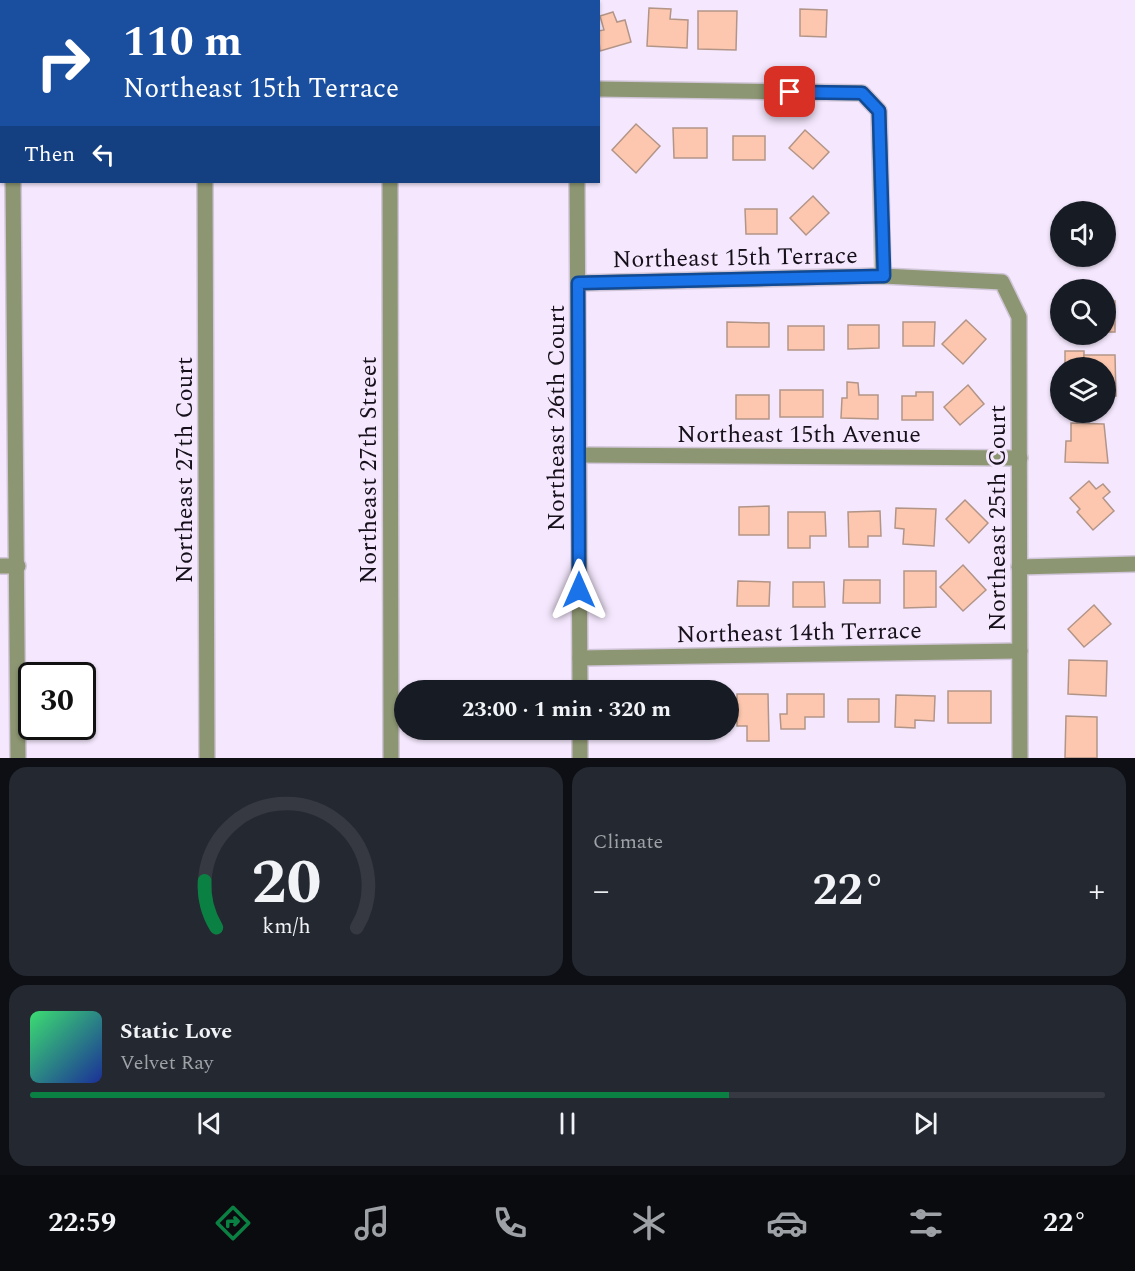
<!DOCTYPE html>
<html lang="en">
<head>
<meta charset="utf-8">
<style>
	body { margin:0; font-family:Spectral,serif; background:#242831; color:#f1f3f6; height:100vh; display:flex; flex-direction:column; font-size:22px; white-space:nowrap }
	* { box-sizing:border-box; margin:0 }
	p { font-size:20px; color:#9ea1a6 }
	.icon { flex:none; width:33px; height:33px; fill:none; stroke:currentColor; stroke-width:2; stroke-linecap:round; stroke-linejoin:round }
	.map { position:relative; height:758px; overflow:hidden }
	.side { display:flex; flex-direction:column; gap:9px; padding:9px; background:#0d0f14; flex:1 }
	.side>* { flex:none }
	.guide { position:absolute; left:0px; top:0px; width:600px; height:183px; box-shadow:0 2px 4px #0004; background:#1a4fa0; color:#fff; overflow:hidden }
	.fabs { position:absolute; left:1050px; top:201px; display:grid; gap:12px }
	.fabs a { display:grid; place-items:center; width:66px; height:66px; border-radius:50%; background:#171b24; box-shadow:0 2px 4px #0004; font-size:30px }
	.speed { position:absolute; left:18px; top:662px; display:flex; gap:12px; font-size:30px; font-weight:700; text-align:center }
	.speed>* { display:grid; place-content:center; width:78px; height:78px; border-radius:50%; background:#171b24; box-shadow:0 2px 4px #0004; line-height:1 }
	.speed .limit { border:3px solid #111; border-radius:9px; background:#fff; color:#111 }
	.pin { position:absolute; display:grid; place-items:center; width:51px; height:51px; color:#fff; margin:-26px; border-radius:12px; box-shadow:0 3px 9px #0006 }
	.me { position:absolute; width:66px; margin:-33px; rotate:0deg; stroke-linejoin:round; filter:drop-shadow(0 0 4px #0008) }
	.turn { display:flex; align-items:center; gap:21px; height:126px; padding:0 24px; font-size:27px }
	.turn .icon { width:78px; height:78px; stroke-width:2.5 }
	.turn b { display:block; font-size:42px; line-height:51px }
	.then { display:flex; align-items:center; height:57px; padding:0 24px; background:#0003; gap:12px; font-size:22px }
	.big { font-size:45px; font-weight:700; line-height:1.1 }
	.side .card { flex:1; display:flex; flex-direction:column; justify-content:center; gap:9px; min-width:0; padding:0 21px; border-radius:18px; background:#242831 }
	.side .dial { align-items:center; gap:0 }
	.dial svg { height:156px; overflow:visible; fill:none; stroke:#363941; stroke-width:7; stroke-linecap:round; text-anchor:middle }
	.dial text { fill:#f1f3f6; stroke:none }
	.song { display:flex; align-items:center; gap:18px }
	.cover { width:72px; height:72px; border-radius:9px; background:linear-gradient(135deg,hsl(140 70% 55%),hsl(230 70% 35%)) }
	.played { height:6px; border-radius:3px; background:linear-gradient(90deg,#0b8043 65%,#363941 65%) }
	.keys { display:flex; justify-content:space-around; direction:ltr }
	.heat { display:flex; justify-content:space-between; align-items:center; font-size:33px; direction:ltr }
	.side .tiles { flex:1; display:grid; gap:9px; grid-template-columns:1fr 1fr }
	.card:last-child { grid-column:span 2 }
	.trip { position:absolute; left:394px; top:680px; width:345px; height:60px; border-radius:30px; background:#171b24; box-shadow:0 2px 4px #0004; font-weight:700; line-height:60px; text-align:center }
	.tabs { display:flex; height:96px; justify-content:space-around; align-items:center; background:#090b0e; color:#9ea1a6 }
	.tabs .icon { width:42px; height:42px }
	.tabs .selected { color:#0b8043 }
	.tabs b { font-size:27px; color:#f1f3f6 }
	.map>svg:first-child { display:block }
	.building { fill:#fcc7ae; stroke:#b39588; stroke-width:1.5 }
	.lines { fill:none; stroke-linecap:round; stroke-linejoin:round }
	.minor-casing { stroke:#d1c5d9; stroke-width:18 }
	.minor { stroke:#8d9672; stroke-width:15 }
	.route-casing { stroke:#114b97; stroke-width:15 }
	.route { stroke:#1a73e8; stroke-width:10 }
	.labels { text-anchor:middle; stroke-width:6; stroke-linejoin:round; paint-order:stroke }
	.street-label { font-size:24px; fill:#151019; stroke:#f5e8fe }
</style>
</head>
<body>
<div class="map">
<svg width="1135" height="758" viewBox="0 0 1135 758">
	<rect width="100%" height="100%" fill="#f5e8fe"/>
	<g class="building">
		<polygon points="649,8 671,9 670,19 688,20 687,48 647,46"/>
		<polygon points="800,9 827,10 826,37 800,36"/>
		<polygon points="698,11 737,11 736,50 698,49"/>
		<polygon points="613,12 617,22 625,20 631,42 600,51 598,31 604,30 600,16"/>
		<polygon points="636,124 660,146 636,173 612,150"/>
		<polygon points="673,128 707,128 707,158 674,158"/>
		<polygon points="805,130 829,152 813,169 789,148"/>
		<rect x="733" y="136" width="32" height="24"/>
		<polygon points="813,196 829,213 806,235 790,218"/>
		<polygon points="745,209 777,209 777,234 746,234"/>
		<polygon points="1106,292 1108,301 1115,301 1115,332 1106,332"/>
		<polygon points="966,320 986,339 963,364 942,344"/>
		<polygon points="727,322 769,323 769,347 727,347"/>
		<polygon points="903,322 935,322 934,346 903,346"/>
		<polygon points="848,325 879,325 879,348 848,349"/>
		<rect x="788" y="326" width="36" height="24"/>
		<rect x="1065" y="351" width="19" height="17"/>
		<polygon points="1084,355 1115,355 1116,396 1106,396 1106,368 1084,368"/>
		<polygon points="847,382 858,383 859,395 878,395 878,419 841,418 842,398 847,398"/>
		<polygon points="968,385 984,404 960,425 944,407"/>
		<rect x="780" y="390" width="43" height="27"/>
		<polygon points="916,392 933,392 933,420 902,420 902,396 916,396"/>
		<rect x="736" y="395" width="33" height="24"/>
		<polygon points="1071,423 1104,424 1108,463 1065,462 1066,441 1071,441"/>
		<polygon points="1089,481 1096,489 1103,484 1110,492 1103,498 1114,511 1093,530 1077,512 1080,509 1070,498"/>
		<polygon points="965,500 988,523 969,543 946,519"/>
		<polygon points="769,506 769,535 739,535 739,507"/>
		<polygon points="896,508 936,509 934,546 903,544 904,529 895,528"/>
		<polygon points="880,511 881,536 868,536 868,547 849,547 848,512"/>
		<polygon points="788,512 825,512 826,536 810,536 810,548 788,548"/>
		<polygon points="963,565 986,590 963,611 940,587"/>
		<polygon points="904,571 936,571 936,607 904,608"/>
		<polygon points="844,580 880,580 880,603 843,603"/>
		<polygon points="738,581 770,582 769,606 737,606"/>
		<polygon points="793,582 824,582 825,607 793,607"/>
		<polygon points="1094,605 1111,624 1084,647 1068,629"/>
		<polygon points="1069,660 1107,661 1106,696 1068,694"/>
		<rect x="948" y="691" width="43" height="32"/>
		<polygon points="737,694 768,694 769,741 747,741 747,726 737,726"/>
		<polygon points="787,694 824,694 824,717 805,717 805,729 781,729 780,714 787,714"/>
		<polygon points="896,695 935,696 934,721 915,720 915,728 895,727"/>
		<rect x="848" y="699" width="31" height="23"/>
		<polygon points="1066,716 1097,717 1097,758 1065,758"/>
	</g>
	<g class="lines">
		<g class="minor-casing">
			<g id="minor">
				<polyline points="58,2 58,0"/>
				<polyline points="598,89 862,93 879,111 883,276"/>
				<polyline points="13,182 18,758"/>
				<polyline points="205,182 207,758"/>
				<polyline points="390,182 391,758"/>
				<polyline points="577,182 580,690"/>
				<polyline points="578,283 883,276 1002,282 1019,317 1020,758"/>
				<polyline points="579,455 1020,458"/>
				<polyline points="0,566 18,566"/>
				<polyline points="1019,567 1135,564"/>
				<polyline points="580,658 1020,651"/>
				<polyline points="580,729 580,758"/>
			</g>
		</g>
		<use href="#minor" class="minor"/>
	</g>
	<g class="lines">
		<g class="route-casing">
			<polyline id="route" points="579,590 578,283 884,276 879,111 862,93 790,92"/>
		</g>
		<use href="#route" class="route"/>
	</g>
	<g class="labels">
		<g class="street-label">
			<text transform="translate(735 257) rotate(-1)" y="8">Northeast 15th Terrace</text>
			<text transform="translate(556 418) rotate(-90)" y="8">Northeast 26th Court</text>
			<text x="799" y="442">Northeast 15th Avenue</text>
			<text transform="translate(184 470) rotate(-90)" y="8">Northeast 27th Court</text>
			<text transform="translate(368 470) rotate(-90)" y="8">Northeast 27th Street</text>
			<text transform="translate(997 518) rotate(-90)" y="8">Northeast 25th Court</text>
			<text transform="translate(799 632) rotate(-1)" y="8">Northeast 14th Terrace</text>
		</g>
	</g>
</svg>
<div class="fabs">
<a><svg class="icon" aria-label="sound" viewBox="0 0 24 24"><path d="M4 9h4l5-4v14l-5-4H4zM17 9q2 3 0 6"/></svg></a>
<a><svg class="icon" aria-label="search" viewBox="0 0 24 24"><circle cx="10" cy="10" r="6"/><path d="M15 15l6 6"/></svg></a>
<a><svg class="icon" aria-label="layers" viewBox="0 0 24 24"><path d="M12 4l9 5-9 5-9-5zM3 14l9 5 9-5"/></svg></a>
</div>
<div class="speed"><div class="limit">30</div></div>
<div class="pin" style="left:790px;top:92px;background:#d93025"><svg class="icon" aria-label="arrive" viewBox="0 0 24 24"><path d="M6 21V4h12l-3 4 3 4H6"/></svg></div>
<svg class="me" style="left:579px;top:590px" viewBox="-20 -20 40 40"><path d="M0-17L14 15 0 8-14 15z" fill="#1a73e8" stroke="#fff" stroke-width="4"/></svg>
<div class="trip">23:00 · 1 min · 320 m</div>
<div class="guide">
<div class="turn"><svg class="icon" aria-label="right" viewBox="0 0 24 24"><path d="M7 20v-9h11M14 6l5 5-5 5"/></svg><div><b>110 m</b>Northeast 15th Terrace</div></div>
<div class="then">Then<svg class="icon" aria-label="left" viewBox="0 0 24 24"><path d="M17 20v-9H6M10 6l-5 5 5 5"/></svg></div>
</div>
</div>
<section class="side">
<div class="tiles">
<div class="card dial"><svg viewBox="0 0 100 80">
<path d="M14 69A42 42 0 1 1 86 69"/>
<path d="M14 69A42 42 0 0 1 8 45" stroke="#0b8043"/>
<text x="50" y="56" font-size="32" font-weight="700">20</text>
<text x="50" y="72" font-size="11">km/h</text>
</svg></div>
<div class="card"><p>Climate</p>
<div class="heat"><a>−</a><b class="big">22°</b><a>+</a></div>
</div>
<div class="card">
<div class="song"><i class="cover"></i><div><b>Static Love</b><p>Velvet Ray</p></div></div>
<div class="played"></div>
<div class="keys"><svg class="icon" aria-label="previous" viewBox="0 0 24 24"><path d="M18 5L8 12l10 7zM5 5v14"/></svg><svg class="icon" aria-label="pause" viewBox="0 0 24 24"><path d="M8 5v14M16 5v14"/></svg><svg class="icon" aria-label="next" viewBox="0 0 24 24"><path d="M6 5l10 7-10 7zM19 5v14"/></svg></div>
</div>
</div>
</section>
<nav class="tabs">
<b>22:59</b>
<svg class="icon selected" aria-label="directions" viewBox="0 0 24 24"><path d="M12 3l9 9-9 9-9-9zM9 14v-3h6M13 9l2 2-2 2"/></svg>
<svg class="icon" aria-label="music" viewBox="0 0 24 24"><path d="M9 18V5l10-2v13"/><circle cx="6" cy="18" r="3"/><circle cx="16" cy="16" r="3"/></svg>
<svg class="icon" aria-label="phone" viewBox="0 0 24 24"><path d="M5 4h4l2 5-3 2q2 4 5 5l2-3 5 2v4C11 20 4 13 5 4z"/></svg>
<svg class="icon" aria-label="climate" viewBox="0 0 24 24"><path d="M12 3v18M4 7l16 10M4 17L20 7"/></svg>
<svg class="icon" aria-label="car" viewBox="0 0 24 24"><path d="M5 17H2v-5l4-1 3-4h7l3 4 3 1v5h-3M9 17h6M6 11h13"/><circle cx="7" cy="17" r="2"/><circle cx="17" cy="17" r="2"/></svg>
<svg class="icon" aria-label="filters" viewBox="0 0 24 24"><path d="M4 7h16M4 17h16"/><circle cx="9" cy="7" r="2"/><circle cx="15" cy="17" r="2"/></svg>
<b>22°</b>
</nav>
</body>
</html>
